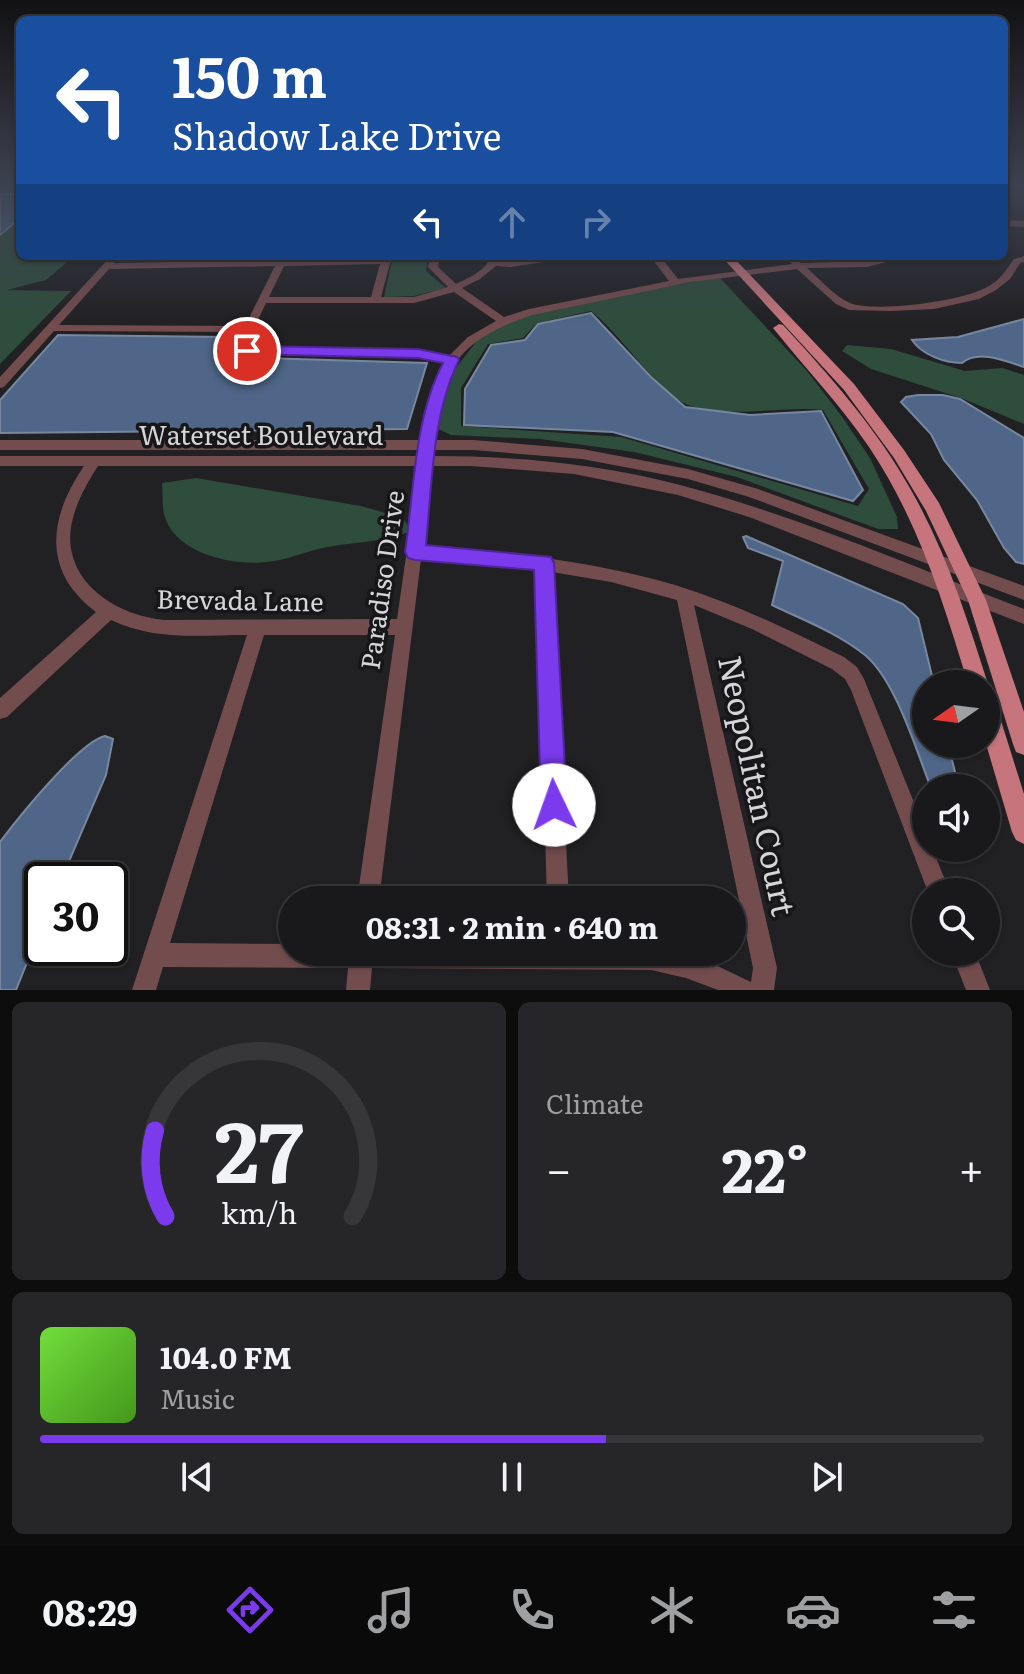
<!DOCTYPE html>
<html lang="en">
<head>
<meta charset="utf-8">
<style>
	body { margin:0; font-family:Literata,serif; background:#262527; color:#f1f3f6; height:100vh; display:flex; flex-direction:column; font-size:30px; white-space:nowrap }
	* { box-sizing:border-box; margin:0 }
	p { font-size:26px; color:#9fa0a2 }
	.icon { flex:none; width:44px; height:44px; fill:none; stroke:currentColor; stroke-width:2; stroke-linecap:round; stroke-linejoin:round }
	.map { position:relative; height:990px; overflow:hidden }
	.side { display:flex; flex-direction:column; gap:12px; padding:12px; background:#0e0d0e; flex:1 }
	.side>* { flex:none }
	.top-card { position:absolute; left:16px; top:16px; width:992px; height:244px; border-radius:12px; box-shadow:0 2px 6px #0004,0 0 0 2px #373739; background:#1a4fa0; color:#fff; overflow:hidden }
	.needle { width:52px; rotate:256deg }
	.controls { position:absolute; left:912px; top:670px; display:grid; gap:16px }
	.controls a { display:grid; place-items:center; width:88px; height:88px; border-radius:50%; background:#19181a; box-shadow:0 2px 6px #0004,0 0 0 2px #373739; font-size:40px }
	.speed { position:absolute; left:24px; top:862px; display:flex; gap:16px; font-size:40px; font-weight:700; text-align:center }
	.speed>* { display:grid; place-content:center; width:104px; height:104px; border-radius:50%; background:#19181a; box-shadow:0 2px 6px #0004,0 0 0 2px #373739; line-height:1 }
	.speed .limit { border:4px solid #111; border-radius:12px; background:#fff; color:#111 }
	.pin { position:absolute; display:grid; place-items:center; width:68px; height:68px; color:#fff; margin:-34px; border:4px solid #fff; border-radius:50%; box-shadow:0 2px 8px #0007 }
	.me { position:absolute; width:88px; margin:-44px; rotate:357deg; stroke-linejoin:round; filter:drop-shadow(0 0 6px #0008) }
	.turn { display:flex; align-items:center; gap:28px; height:168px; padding:0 24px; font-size:36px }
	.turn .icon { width:104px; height:104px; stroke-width:2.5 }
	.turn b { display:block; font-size:56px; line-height:68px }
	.lanes { display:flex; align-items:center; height:76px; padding:0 24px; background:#0003; justify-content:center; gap:40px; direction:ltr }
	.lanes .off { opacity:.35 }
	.big { font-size:60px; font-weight:700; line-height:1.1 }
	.side .card { flex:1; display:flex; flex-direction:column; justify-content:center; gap:12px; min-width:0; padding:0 28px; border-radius:12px; background:#262527 }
	.side .dial { align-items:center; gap:0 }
	.dial svg { height:208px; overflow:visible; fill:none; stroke:#373739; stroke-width:7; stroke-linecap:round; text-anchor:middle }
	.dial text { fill:#f1f3f6; stroke:none }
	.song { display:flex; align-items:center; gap:24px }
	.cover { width:96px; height:96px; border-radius:12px; background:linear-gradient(135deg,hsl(100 70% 55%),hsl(100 70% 35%)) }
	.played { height:8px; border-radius:4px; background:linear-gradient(90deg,#7c3aed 60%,#373739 60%) }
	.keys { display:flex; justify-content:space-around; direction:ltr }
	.heat { display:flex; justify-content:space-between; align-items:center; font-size:44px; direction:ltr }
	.side .tiles { flex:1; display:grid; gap:12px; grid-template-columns:1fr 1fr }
	.card:last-child { grid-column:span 2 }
	.trip { position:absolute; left:278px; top:886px; width:468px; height:80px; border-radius:40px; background:#19181a; box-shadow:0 2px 6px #0004,0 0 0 2px #373739; font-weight:700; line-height:80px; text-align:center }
	.tabs { display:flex; height:128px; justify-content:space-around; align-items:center; background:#0a0a0a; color:#9fa0a2 }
	.tabs .icon { width:56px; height:56px }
	.tabs .current { color:#7c3aed }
	.tabs b { font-size:36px; color:#f1f3f6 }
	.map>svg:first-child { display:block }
	.green { fill:#2e4d3c; fill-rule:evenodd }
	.water { fill:#4f6688; stroke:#77879f; stroke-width:2 }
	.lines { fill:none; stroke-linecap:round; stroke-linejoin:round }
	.minor { fill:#734c4e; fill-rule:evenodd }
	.major { fill:#c6757c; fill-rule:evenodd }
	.route { fill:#7c3aed; stroke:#51269a; stroke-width:2 }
	.labels { text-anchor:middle; stroke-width:7; stroke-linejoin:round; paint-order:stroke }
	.street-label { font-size:26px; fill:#d5d4d6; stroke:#171719 }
	.near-street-label { font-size:32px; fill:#d5d4d6; stroke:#171719 }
</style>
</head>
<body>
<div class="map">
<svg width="1024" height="990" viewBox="0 0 1024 990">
	<rect width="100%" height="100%" fill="#212023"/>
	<g class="green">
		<polygon points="0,189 20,189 20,256 74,256 46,280 7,290 71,291 0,364"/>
		<polygon points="393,256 428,256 426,271 446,288 414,296 384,297"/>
		<path d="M719,277L807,371L843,418L870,458L897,517L898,529H878L737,477L634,452L540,439L451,435L436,428L445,382L479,338L508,322L531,313ZM591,311C619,332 660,395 688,405C730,420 781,405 823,410L869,489L858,506L621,437L461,426V388L488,344L523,338L537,323Z"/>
		<polygon points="847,345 891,349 965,371 1002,368 1024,375 1024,424 961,398 871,369 842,351"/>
		<path d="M196,478L361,506L403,518L412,531C379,543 361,541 328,547C310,550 292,558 274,561C238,568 174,555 164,514C162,505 163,493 162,483Z"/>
	</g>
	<g class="water">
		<polygon points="0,194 20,194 20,218 0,235"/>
		<polygon points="591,313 651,377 685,407 750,415 821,411 863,490 853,501 613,432 464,425 465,389 491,345 525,340 538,324"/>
		<path d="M1024,319V367C1006,361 978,349 962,363C945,363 922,355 912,340L958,337Z"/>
		<polygon points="58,335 227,337 228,357 427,363 407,429 0,433 0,400"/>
		<polygon points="918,395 943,395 960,399 1024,438 1024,564 1016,562 1004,548 977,500 944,460 931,434 901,402 906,397"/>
		<path d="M746,536L903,604L918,618L934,684H926V744H948L959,788H931C916,750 896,681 865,655C838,633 803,620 772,605L783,561L748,548L743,537Z"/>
		<path d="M105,736L113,739L106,775L61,880H42V925L16,990H0V842C18,818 79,742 105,736Z"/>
	</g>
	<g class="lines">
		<g class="minor">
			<polygon points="1004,220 1024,221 1024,227 1004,226"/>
			<path d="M279,256H289L287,260L382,258V256H392L381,297H414L448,287L428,267L430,256H440L438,267L456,284C468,278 488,270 490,256H500L499,261C522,262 544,256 568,256L563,259L511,267L496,266L480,279L462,288L504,317L529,309L669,281L650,256H660L678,279L792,264L783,256H793L801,263L867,261L892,256H910L867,267L807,268C820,279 834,296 850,303C875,313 966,301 989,286C1001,279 1006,270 1014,259L1024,256V262L1020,263L1010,279L996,290L979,299L934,309L891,311L849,310L836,304L797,269L691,282L532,315C496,327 457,345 446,384C440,402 439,422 435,440H473L582,449L688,469L758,489L1024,586V600L749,497L688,479L582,459L473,450H434L433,456C516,456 600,464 680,485C798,516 911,566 1024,609V624L749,517L678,495L574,474L471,466H432L422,546C508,552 593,561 675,585C734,603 789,630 844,657L857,667L864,679L926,832V848H932L950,892H928L851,690L845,679L832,669L752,629L694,605L777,968L774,990H718L686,978L651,970L372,968L370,990H346L348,968L163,967L156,990H132L247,635C200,635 154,641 111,620L7,717L0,719V698L96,612C41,571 49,517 84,466H0V456H420L421,450H0V440H422L434,383L444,362L418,356L247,354L235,346L241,332L54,331L4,387L0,388V377L109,258H115L114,263L277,260ZM380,264L371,297H269L284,266ZM275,266L245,326L59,325L109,269ZM454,292L496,321L468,337L449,356L418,350L250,348L246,345L266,303H414ZM98,466H419L397,619L165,620C117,616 63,582 71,527C75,504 86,485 98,466ZM421,559L537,570L547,900H569L552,572L611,582L677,600L753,968L751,982L709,962L677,952H292V944L170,943L264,635H395L357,900H379Z"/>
			<polygon points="951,952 975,952 990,990 966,990"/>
		</g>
		<g class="major">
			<polygon points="721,256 732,256 854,384 904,450 939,503 986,600 1024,712 1024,755 1016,752 1013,744 968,600 926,511 894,458 844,390"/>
			<path d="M779,324L783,325C831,377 877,429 911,490C946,551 967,618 988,684L986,689V684H968C943,601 918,520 869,447C840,404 805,368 773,328Z"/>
			<polygon points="986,697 993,701 997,708 1024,794 1024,844 1016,840 1012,832 986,744"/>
		</g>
	</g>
	<linearGradient id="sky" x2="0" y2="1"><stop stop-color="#121213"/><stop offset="0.57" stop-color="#3d4250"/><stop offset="1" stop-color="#3d4250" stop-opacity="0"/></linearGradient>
	<rect width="1024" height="326" fill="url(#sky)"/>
	<path class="route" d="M247,346L418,349L457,357L459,360C432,415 432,484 426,545L551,557L554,563L567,805L564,815L554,819L545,815L541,805L534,570L415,560L408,558L405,552C414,491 414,418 443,363L418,358L242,354L239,351Z"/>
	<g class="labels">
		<g class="street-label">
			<text x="261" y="445">Waterset Boulevard</text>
			<text transform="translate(383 580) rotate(-82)" y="9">Paradiso Drive</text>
			<text transform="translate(240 601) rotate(1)" y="9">Brevada Lane</text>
		</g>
		<g class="near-street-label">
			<text transform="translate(756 786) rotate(78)" y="11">Neopolitan Court</text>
		</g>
	</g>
</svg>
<div class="controls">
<a><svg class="needle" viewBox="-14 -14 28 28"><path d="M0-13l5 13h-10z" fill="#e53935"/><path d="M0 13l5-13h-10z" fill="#9fa0a2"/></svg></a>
<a><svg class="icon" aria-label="sound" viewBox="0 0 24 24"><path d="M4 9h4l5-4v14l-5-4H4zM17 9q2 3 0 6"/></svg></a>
<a><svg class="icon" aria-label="search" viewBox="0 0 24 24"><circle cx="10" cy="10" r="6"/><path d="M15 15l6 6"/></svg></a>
</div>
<div class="speed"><div class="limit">30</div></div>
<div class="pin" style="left:247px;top:351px;background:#d93025"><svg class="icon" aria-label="arrive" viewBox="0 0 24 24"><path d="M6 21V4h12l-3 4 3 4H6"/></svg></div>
<svg class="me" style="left:554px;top:805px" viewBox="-20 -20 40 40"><circle r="19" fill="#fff"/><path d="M0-13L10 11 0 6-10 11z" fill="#7c3aed"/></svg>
<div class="trip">08:31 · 2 min · 640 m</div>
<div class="top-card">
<div class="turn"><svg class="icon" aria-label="left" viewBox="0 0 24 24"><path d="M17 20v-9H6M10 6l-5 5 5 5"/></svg><div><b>150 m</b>Shadow Lake Drive</div></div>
<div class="lanes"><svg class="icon" aria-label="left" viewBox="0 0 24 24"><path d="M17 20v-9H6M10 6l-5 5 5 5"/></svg><svg class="icon off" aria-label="ahead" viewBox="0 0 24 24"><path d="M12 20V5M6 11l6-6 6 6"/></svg><svg class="icon off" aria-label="right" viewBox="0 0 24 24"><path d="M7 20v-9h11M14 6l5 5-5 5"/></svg></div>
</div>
</div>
<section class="side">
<div class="tiles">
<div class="card dial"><svg viewBox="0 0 100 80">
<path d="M14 69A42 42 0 1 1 86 69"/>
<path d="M14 69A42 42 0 0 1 10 36" stroke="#7c3aed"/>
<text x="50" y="56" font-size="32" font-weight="700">27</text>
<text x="50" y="72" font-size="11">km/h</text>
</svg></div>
<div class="card"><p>Climate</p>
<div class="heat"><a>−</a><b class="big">22°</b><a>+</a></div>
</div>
<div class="card">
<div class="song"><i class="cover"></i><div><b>104.0 FM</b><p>Music</p></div></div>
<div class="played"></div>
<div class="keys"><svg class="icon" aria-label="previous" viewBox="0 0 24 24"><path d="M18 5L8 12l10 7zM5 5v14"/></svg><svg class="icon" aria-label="pause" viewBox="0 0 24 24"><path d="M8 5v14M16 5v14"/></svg><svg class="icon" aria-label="next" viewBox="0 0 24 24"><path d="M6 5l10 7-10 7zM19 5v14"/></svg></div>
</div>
</div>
</section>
<nav class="tabs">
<b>08:29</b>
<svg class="icon current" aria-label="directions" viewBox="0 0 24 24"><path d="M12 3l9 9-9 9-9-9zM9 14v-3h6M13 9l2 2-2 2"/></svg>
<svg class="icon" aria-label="music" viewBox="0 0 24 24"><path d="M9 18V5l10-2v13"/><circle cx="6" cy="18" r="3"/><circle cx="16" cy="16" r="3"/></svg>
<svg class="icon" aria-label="phone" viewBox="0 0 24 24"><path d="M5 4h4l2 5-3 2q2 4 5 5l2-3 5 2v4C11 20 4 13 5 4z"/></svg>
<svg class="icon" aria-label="climate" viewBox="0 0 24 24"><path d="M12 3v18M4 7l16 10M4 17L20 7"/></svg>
<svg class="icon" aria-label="car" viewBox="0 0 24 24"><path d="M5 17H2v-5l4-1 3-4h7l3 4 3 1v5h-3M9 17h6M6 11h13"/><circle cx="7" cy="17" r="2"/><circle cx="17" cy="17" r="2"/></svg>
<svg class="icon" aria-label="filters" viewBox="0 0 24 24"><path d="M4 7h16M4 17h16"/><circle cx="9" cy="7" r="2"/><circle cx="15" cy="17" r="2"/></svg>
</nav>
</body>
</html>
